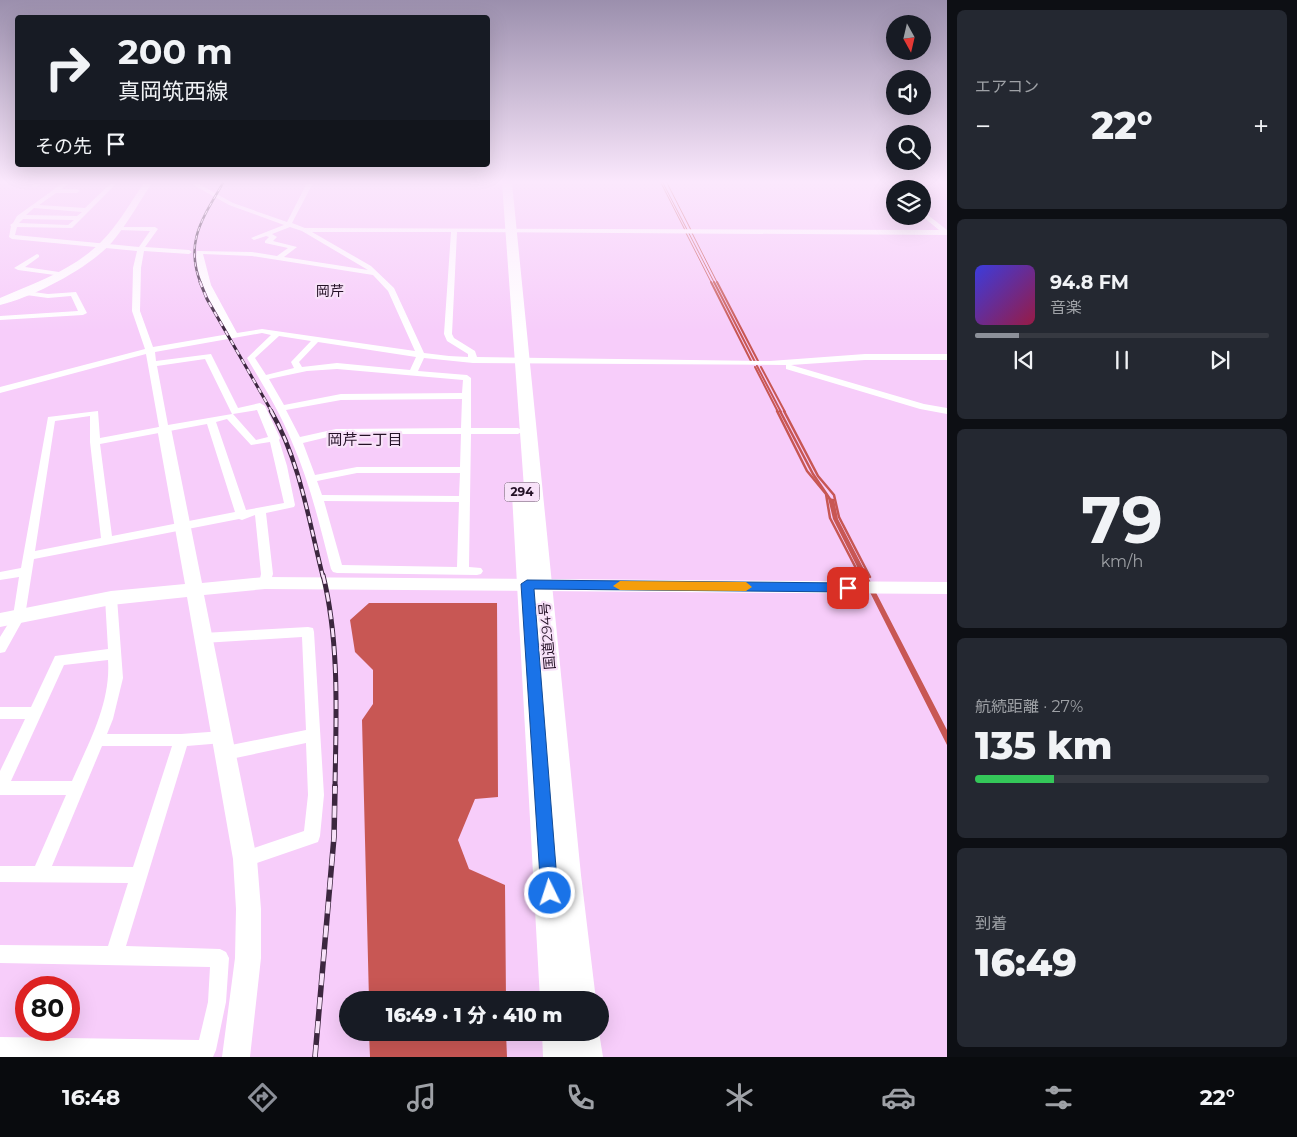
<!DOCTYPE html>
<html lang="ja">
<head>
<meta charset="utf-8">
<style>
	body { margin:0; font-family:Montserrat,"Noto Sans JP",sans-serif; background:#242831; color:#f1f3f6; height:100vh; display:flex; flex-direction:column; font-size:19px; white-space:nowrap }
	* { box-sizing:border-box; margin:0 }
	p { font-size:16px; color:#9ea1a6 }
	.icon { flex:none; width:28px; height:28px; fill:none; stroke:currentColor; stroke-width:2; stroke-linecap:round; stroke-linejoin:round }
	.map { position:relative; flex:1; overflow:hidden }
	.sheet { display:flex; flex-direction:column; gap:10px; padding:10px; background:#0d0f14; width:350px }
	.sheet>* { flex:none }
	.banner { position:absolute; left:15px; top:15px; width:475px; height:152px; border-radius:5px; box-shadow:0 5px 20px #0002; background:#171b24; color:#f1f3f6; overflow:hidden }
	.needle { width:32px; rotate:172deg }
	.tools { position:absolute; left:886px; top:15px; display:grid; gap:10px }
	.tools a { display:grid; place-items:center; width:45px; height:45px; border-radius:50%; background:#171b24; box-shadow:0 5px 20px #0002; font-size:25px }
	.speed { position:absolute; left:15px; top:976px; display:flex; gap:10px; font-size:25px; font-weight:700; text-align:center }
	.speed>* { display:grid; place-content:center; width:65px; height:65px; border-radius:50%; background:#171b24; box-shadow:0 5px 20px #0002; line-height:1 }
	.speed .limit { border:8px solid #d22; background:#fff; color:#111 }
	.pin { position:absolute; display:grid; place-items:center; width:42px; height:42px; color:#fff; margin:-21px; border-radius:10px; box-shadow:0 2px 8px #0006 }
	.me { position:absolute; width:55px; margin:-28px; rotate:356deg; stroke-linejoin:round; filter:drop-shadow(0 0 4px #0008) }
	.turn { display:flex; align-items:center; gap:18px; height:105px; padding:0 20px; font-size:22px }
	.turn .icon { width:65px; height:65px; stroke-width:2.5 }
	.turn b { display:block; font-size:35px; line-height:42px }
	.then { display:flex; align-items:center; height:48px; padding:0 20px; background:#0003; gap:10px; font-size:19px }
	.big { font-size:38px; font-weight:800; line-height:1.1 }
	.sheet .card { flex:1; display:flex; flex-direction:column; justify-content:center; gap:8px; min-width:0; padding:0 18px; border-radius:8px; background:#242831 }
	.sheet .dial { align-items:center; gap:0 }
	.dial b { font-size:65px; line-height:1 }
	.song { display:flex; align-items:center; gap:15px }
	.cover { width:60px; height:60px; border-radius:8px; background:linear-gradient(135deg,hsl(240 70% 55%),hsl(340 70% 35%)) }
	.played { height:5px; border-radius:2px; background:linear-gradient(90deg,#8c9099 15%,#363941 15%) }
	.keys { display:flex; justify-content:space-around; direction:ltr }
	.heat { display:flex; justify-content:space-between; align-items:center; font-size:28px; direction:ltr }
	.charge { height:8px; border-radius:4px; background:linear-gradient(90deg,#34c759 27%,#363941 0) }
	.trip { position:absolute; left:339px; top:991px; width:270px; height:50px; border-radius:25px; background:#171b24; box-shadow:0 5px 20px #0002; font-weight:800; line-height:50px; text-align:center }
	.tabs { display:flex; height:80px; justify-content:space-around; align-items:center; background:#090b0e; color:#9ea1a6 }
	.tabs .icon { width:35px; height:35px }
	.tabs .active { color:#8c9099 }
	.tabs b { font-size:22px; color:#f1f3f6 }
	main { display:flex; flex:1; min-height:0 }
	.map>svg:first-child { display:block }
	.water { fill:#c85754 }
	.lines { fill:none; stroke-linecap:round; stroke-linejoin:round }
	.stream-far2 { stroke:#c85754; stroke-width:1 }
	.stream-far1 { stroke:#c85754; stroke-width:2 }
	.stream { stroke:#c85754; stroke-width:2.5 }
	.street { fill:#fff; fill-rule:evenodd }
	.secondary { fill:#fff; fill-rule:evenodd }
	.highway { fill:#fff; fill-rule:evenodd }
	.rail-far4-casing { stroke:#3c273f; stroke-width:2.5 }
	.rail-far3-casing { stroke:#3c273f; stroke-width:3 }
	.rail-far2-casing { stroke:#3c273f; stroke-width:4.5 }
	.rail-far1-casing { stroke:#3c273f; stroke-width:5 }
	.rail-casing { stroke:#3c273f; stroke-width:5.5 }
	.rail-far4 { stroke:#f8e2f9; stroke-width:1; stroke-dasharray:4.5; stroke-linecap:butt }
	.rail-far3 { stroke:#f8e2f9; stroke-width:2; stroke-dasharray:5.5; stroke-linecap:butt }
	.rail-far2 { stroke:#f8e2f9; stroke-width:2.5; stroke-dasharray:7; stroke-linecap:butt }
	.rail-far1 { stroke:#f8e2f9; stroke-width:3; stroke-dasharray:9; stroke-linecap:butt }
	.rail { stroke:#f8e2f9; stroke-width:4; stroke-dasharray:12; stroke-linecap:butt }
	.route { fill:#1a73e8; stroke:#114b97 }
	.slow { fill:#f59e0b }
	.labels { text-anchor:middle; stroke-width:4.5; stroke-linejoin:round; paint-order:stroke }
	.shield { fill:#f8e2f9; stroke:#645065; stroke-width:1 }
	.shield-label { font-size:12px; font-weight:bold; fill:#241126 }
	.far-quarter-label { font-size:14px; fill:#241126; stroke:#f8e2f9 }
	.street-label { font-size:14px; fill:#241126; stroke:#f8e2f9 }
	.neighbourhood-label { font-size:15px; fill:#241126; stroke:#f8e2f9 }
</style>
</head>
<body>
<main>
<div class="map">
<svg width="947" height="1057" viewBox="0 0 947 1057">
	<rect width="100%" height="100%" fill="#f7cdfa"/>
	<g class="water">
		<polygon points="828,498 834,499 838,519 947,730 947,745 833,519"/>
		<polygon points="369,603 497,603 498,797 475,799 458,840 469,869 505,885 506,1000 369,1000 362,720 373,704 373,670 355,652 350,620"/>
		<polygon points="369,1033 506,1033 507,1057 370,1057"/>
	</g>
	<g class="lines">
		<g class="stream-far2">
			<polyline points="661,183 685,230"/>
			<polyline points="663,183 715,284"/>
			<polyline points="667,183 691,230"/>
			<polyline points="686,233 712,284"/>
			<polyline points="692,233 718,284"/>
		</g>
		<g class="stream-far1">
			<polyline points="711,282 751,361"/>
			<polyline points="714,282 755,362"/>
			<polyline points="717,282 758,361"/>
			<polyline points="757,366 781,412"/>
			<polyline points="755,367 778,412"/>
			<polyline points="761,367 785,412"/>
		</g>
		<g class="stream">
			<polyline points="777,411 807,471 826,494 830,518 860,576"/>
			<polyline points="780,411 813,474 832,502"/>
			<polyline points="784,411 818,476 834,495 839,517 870,577"/>
		</g>
		<g class="street">
			<polygon points="35,183 42,183 36,187 32,187 32,185"/>
			<path d="M63,183H70L61,189H77L80,191L77,193H56L39,205L85,208L111,183H117L72,228L17,227L15,235L139,247L150,231L117,230L115,229V227H155L158,229L145,247L189,250L192,252L189,254L144,251L141,268L140,311L153,347L229,334C217,313 192,275 197,251L252,252L277,256L288,248L265,243V241L269,237L266,236L254,240L251,238L284,225L229,205L190,183H197L233,203L287,222L307,183H313L292,223L305,228L939,230L922,216V211L924,212L947,230V235L457,232L452,334L454,338L475,351L477,357L770,361L865,354H947V360H865L791,365L924,404L947,408V414L920,409L786,369V365L473,363L424,358L418,371L467,375L471,378V428H518L523,431L518,434H471L469,567L481,568L483,571L481,574L477,575L337,573L333,572L331,569C320,526 310,483 292,442C280,412 263,385 247,358L271,335L262,333L155,352L156,361L211,354L238,408L260,403L265,406L280,438L279,440L287,466L295,505L294,507L266,513L273,574L269,586H261L259,583L261,574L255,515L242,520L239,519L34,559L25,616L5,652L0,653V637L13,616L19,577L0,580V572L21,568L48,417L98,411L100,438L159,427L146,354L0,393V387L145,349L132,311L133,268L137,251L12,239L9,237L11,226L10,225L13,223L17,216ZM34,208L82,212L77,216L26,215ZM23,219L74,220L68,225L19,223ZM290,227L302,231L368,270L284,257L297,247L273,241L277,237L272,234ZM312,232H451L444,334L447,341L468,354V357L449,356L424,353L394,288L371,266ZM203,254L252,256L373,275L388,291L415,351L262,329L237,333L211,285ZM279,336L311,341L291,362L294,368L266,375L255,358ZM318,342L416,357L410,370L337,363L302,367L299,362ZM205,359L232,414L168,425L157,366ZM337,369L463,380L462,393L341,394L284,405L269,379L307,371ZM462,399L461,428L336,429L300,437L286,410L341,400ZM257,410L268,437L256,440L233,414ZM90,416V442L101,538L35,551L55,421ZM227,419L251,445L270,442L284,503L246,510L216,422ZM207,424L235,512L112,536L100,444ZM358,434H461L460,467H357L315,475L303,443L336,435ZM357,473H460L459,496L322,495L317,481ZM324,501L459,502L457,567L342,565Z"/>
			<polygon points="885,183 891,183 898,189 893,190"/>
			<polygon points="37,254 39,255 39,257 25,267 59,272 63,274 62,276 18,270 14,268"/>
			<polygon points="19,290 48,294 76,292 87,313 83,315 0,320 0,316 78,311 71,296 48,298 19,294"/>
			<path d="M111,593L115,595L117,598L123,678L113,719L107,734H181L223,731L228,733L230,737L228,741L223,743L187,746L126,946L220,949L226,952L229,958L226,1002L216,1050L213,1057H0V1037L199,1040L208,1002L210,967L0,963V945L108,946L128,883L0,882V866H35L66,795H0V771L25,719H0V707H31L55,656L108,649L105,598L107,595ZM108,660C111,703 89,742 72,781H11L64,665ZM102,746H172L133,867L52,866Z"/>
			<polygon points="308,627 313,628 314,632 324,795 320,836 318,842 245,867 239,865 237,859 239,853 304,831 308,795 306,743 226,760 221,758 219,753 221,748 226,746 306,730 302,637 203,643 198,642 196,638 198,634 203,633"/>
		</g>
		<g class="secondary">
			<path d="M144,183H152C139,202 128,223 113,241C91,267 34,297 0,305V298C35,283 73,270 101,242C118,225 130,203 144,183Z"/>
			<polygon points="164,424 171,428 202,583 265,577 947,582 947,594 265,589 204,595 257,859 261,909 261,958 250,1057 222,1057 235,958 236,909 233,859 187,597 111,605 0,627 0,613 111,591 185,584 157,428"/>
		</g>
		<g class="highway">
			<polygon points="502,183 512,183 581,875 596,1000 540,1000 512,494 515,490 524,488"/>
			<polygon points="542,1032 599,1032 603,1057 543,1057"/>
		</g>
		<g class="rail-far4-casing">
			<path id="rail-far4" d="M201,284C184,242 203,218 223,183"/>
		</g>
		<g class="rail-far3-casing">
			<polyline id="rail-far3" points="200,282 207,299 272,412"/>
		</g>
		<g class="rail-far2-casing">
			<path id="rail-far2" d="M271,411C300,461 309,522 323,577"/>
		</g>
		<g class="rail-far1-casing">
			<path id="rail-far1" d="M323,575C340,644 336,718 335,787"/>
		</g>
		<g class="rail-casing">
			<polyline id="rail" points="315,1057 334,837 335,786"/>
		</g>
		<use href="#rail-far4" class="rail-far4"/>
		<use href="#rail-far3" class="rail-far3"/>
		<use href="#rail-far2" class="rail-far2"/>
		<use href="#rail-far1" class="rail-far1"/>
		<use href="#rail" class="rail"/>
	</g>
	<linearGradient id="sky" x2="0" y2="1"><stop stop-color="#9b8fad"/><stop offset="0.55" stop-color="#fbe8fd"/><stop offset="1" stop-color="#fbe8fd" stop-opacity="0"/></linearGradient>
	<rect width="947" height="331" fill="url(#sky)"/>
	<polygon class="route" points="527,580 848,583 854,588 848,592 534,589 558,893 556,899 550,902 544,899 541,893 521,584"/>
	<polygon class="slow" points="620,581 746,582 752,587 746,591 620,590 613,586"/>
	<g class="labels">
		<rect class="shield" x="504.5" y="482.5" width="35" height="19" rx="4"/>
		<g class="shield-label">
			<text x="522" y="496">294</text>
		</g>
		<g class="far-quarter-label">
			<text x="330" y="296">岡芹</text>
		</g>
		<g class="street-label">
			<text transform="translate(547 636) rotate(-95)" y="5">国道294号</text>
		</g>
		<g class="neighbourhood-label">
			<text x="365" y="445">岡芹二丁目</text>
		</g>
	</g>
</svg>
<div class="tools">
<a><svg class="needle" viewBox="-14 -14 28 28"><path d="M0-13l5 13h-10z" fill="#e53935"/><path d="M0 13l5-13h-10z" fill="#9ea1a6"/></svg></a>
<a><svg class="icon" aria-label="sound" viewBox="0 0 24 24"><path d="M4 9h4l5-4v14l-5-4H4zM17 9q2 3 0 6"/></svg></a>
<a><svg class="icon" aria-label="search" viewBox="0 0 24 24"><circle cx="10" cy="10" r="6"/><path d="M15 15l6 6"/></svg></a>
<a><svg class="icon" aria-label="layers" viewBox="0 0 24 24"><path d="M12 4l9 5-9 5-9-5zM3 14l9 5 9-5"/></svg></a>
</div>
<div class="speed"><div class="limit">80</div></div>
<div class="pin" style="left:848px;top:588px;background:#d93025"><svg class="icon" aria-label="arrive" viewBox="0 0 24 24"><path d="M6 21V4h12l-3 4 3 4H6"/></svg></div>
<svg class="me" style="left:550px;top:893px" viewBox="-20 -20 40 40"><circle r="17" fill="#1a73e8" stroke="#fff" stroke-width="3"/><path d="M0-11L8 9 0 5-8 9z" fill="#fff"/></svg>
<div class="trip">16:49 · 1 分 · 410 m</div>
<div class="banner">
<div class="turn"><svg class="icon" aria-label="right" viewBox="0 0 24 24"><path d="M7 20v-9h11M14 6l5 5-5 5"/></svg><div><b>200 m</b>真岡筑西線</div></div>
<div class="then">その先<svg class="icon" aria-label="arrive" viewBox="0 0 24 24"><path d="M6 21V4h12l-3 4 3 4H6"/></svg></div>
</div>
</div>
<section class="sheet">
<div class="card"><p>エアコン</p>
<div class="heat"><a>−</a><b class="big">22°</b><a>+</a></div>
</div>
<div class="card">
<div class="song"><i class="cover"></i><div><b>94.8 FM</b><p>音楽</p></div></div>
<div class="played"></div>
<div class="keys"><svg class="icon" aria-label="previous" viewBox="0 0 24 24"><path d="M18 5L8 12l10 7zM5 5v14"/></svg><svg class="icon" aria-label="pause" viewBox="0 0 24 24"><path d="M8 5v14M16 5v14"/></svg><svg class="icon" aria-label="next" viewBox="0 0 24 24"><path d="M6 5l10 7-10 7zM19 5v14"/></svg></div>
</div>
<div class="card dial"><b>79</b><p>km/h</p></div>
<div class="card"><p>航続距離 · 27%</p><b class="big">135 km</b><div class="charge"></div></div>
<div class="card"><p>到着</p><b class="big">16:49</b></div>
</section>
</main>
<nav class="tabs">
<b>16:48</b>
<svg class="icon active" aria-label="directions" viewBox="0 0 24 24"><path d="M12 3l9 9-9 9-9-9zM9 14v-3h6M13 9l2 2-2 2"/></svg>
<svg class="icon" aria-label="music" viewBox="0 0 24 24"><path d="M9 18V5l10-2v13"/><circle cx="6" cy="18" r="3"/><circle cx="16" cy="16" r="3"/></svg>
<svg class="icon" aria-label="phone" viewBox="0 0 24 24"><path d="M5 4h4l2 5-3 2q2 4 5 5l2-3 5 2v4C11 20 4 13 5 4z"/></svg>
<svg class="icon" aria-label="climate" viewBox="0 0 24 24"><path d="M12 3v18M4 7l16 10M4 17L20 7"/></svg>
<svg class="icon" aria-label="car" viewBox="0 0 24 24"><path d="M5 17H2v-5l4-1 3-4h7l3 4 3 1v5h-3M9 17h6M6 11h13"/><circle cx="7" cy="17" r="2"/><circle cx="17" cy="17" r="2"/></svg>
<svg class="icon" aria-label="filters" viewBox="0 0 24 24"><path d="M4 7h16M4 17h16"/><circle cx="9" cy="7" r="2"/><circle cx="15" cy="17" r="2"/></svg>
<b>22°</b>
</nav>
</body>
</html>
